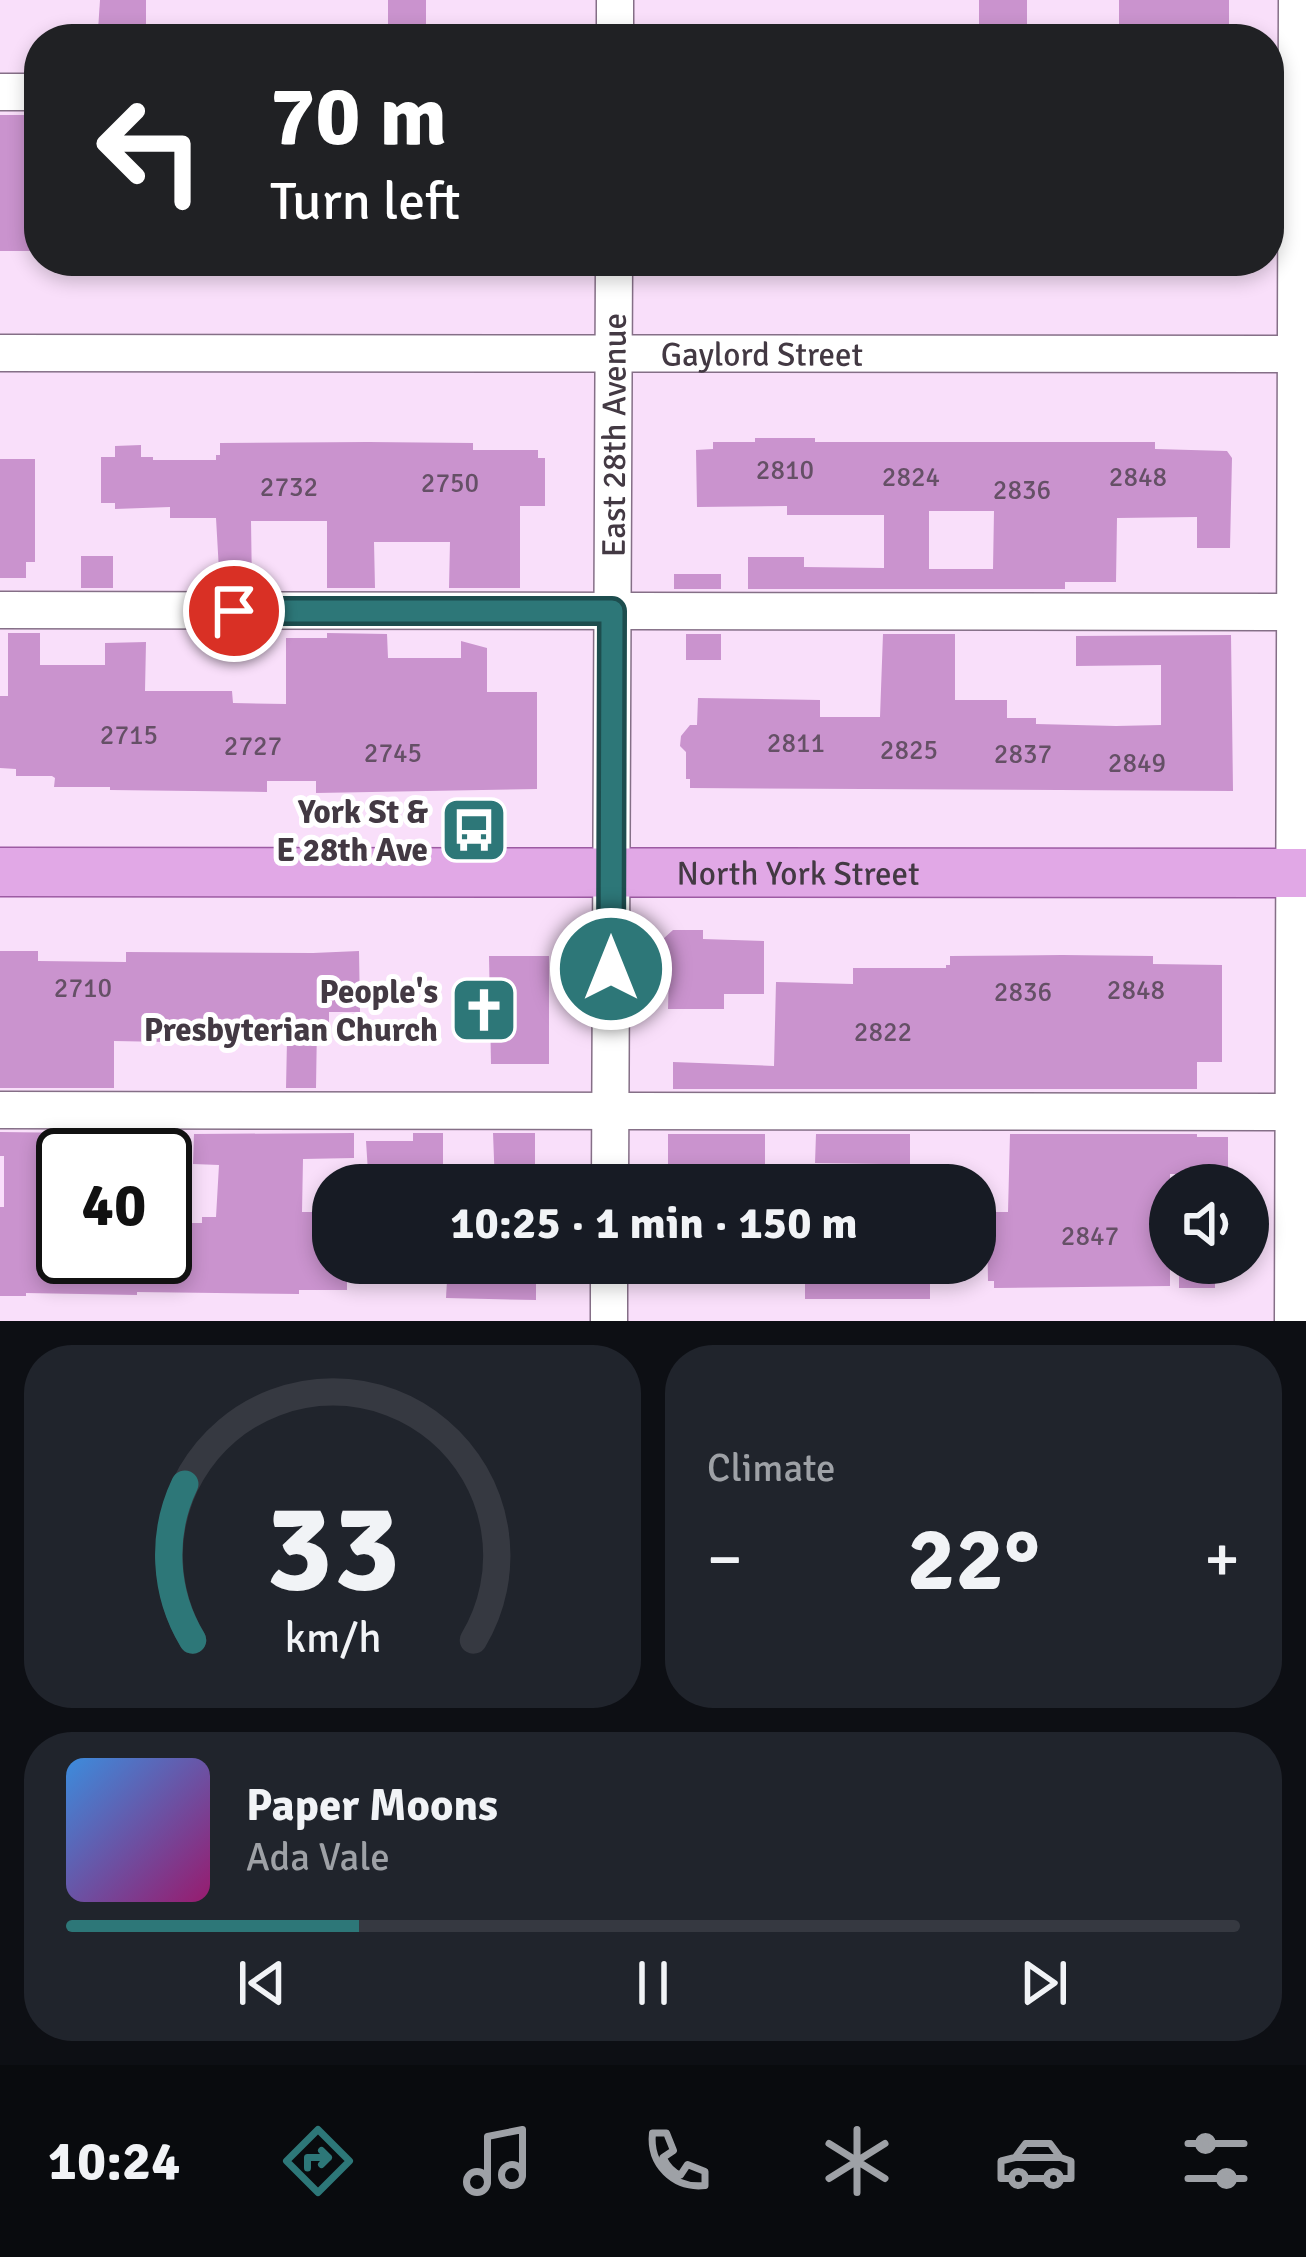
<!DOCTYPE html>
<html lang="en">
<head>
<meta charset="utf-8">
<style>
	body { margin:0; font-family:Signika,sans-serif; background:#20242c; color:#f1f3f6; height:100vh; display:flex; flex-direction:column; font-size:45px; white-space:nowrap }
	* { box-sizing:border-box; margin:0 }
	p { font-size:39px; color:#9ea1a6 }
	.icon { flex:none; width:66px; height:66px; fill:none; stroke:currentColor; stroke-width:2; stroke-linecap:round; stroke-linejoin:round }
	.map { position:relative; height:1321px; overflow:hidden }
	.drawer { display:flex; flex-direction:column; gap:24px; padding:24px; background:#0d0f14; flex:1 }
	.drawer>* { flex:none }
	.top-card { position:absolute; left:24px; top:24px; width:1260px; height:252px; border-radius:48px; box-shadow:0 6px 18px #0003; background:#202124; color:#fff; overflow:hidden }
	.buttons { position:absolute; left:1149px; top:1164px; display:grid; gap:24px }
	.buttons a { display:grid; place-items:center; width:120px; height:120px; border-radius:50%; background:#171b24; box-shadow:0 6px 18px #0003; font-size:60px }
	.speed { position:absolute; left:36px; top:1128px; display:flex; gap:24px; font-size:60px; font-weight:700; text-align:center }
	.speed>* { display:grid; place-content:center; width:156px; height:156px; border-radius:50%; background:#171b24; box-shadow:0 6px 18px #0003; line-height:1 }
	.speed .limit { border:6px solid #111; border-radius:18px; background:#fff; color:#111 }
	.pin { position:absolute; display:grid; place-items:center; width:102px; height:102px; color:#fff; margin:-51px; border:6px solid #fff; border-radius:50%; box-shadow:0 3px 12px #0007 }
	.me { position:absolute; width:132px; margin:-66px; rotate:0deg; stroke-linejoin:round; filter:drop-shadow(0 0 9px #0008) }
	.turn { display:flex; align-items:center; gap:42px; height:252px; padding:0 48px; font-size:54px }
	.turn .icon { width:156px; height:156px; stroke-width:2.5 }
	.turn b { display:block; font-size:84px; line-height:102px }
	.big { font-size:90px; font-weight:700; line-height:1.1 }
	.drawer .tile { flex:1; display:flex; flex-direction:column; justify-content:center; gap:18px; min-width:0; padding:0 42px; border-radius:48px; background:#20242c }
	.drawer .dial { align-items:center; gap:0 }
	.dial svg { height:312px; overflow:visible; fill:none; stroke:#363941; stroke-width:7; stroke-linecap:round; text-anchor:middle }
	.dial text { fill:#f1f3f6; stroke:none }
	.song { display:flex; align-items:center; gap:36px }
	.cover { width:144px; height:144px; border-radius:18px; background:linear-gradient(135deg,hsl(210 70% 55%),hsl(320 70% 35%)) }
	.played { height:12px; border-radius:6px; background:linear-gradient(90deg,#2d7778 25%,#363941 25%) }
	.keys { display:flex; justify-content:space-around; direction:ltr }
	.heat { display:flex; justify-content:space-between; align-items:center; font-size:66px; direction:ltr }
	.drawer .tiles { flex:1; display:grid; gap:24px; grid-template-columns:1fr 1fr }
	.tile:last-child { grid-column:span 2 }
	.trip { position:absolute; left:312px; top:1164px; width:684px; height:120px; border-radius:48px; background:#171b24; box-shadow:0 6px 18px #0003; font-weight:700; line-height:120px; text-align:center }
	.dock { display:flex; height:192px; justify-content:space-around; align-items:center; background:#090b0e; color:#9ea1a6 }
	.dock .icon { width:84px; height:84px }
	.dock .on { color:#2d7778 }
	.dock b { font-size:54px; color:#f1f3f6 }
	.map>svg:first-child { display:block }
	.building { fill:#ca93ce; fill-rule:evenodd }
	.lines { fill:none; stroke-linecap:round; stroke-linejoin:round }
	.minor-casing { stroke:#856f87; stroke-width:39 }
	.major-casing { stroke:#9d5ba3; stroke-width:51 }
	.minor { stroke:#fff; stroke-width:36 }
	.major { stroke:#e1a8e6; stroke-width:48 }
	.route-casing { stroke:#1d4d4e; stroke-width:30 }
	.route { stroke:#2d7778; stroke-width:21 }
	.labels { text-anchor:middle; stroke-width:10; stroke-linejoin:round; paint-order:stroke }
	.number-label { font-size:27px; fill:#655066 }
	.street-label { font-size:33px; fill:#433943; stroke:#fff }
	.poi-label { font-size:33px; font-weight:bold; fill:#433943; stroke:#fff; text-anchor:end }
</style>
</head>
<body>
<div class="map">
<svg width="1306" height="1321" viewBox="0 0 1306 1321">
	<rect width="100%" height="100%" fill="#f9dffa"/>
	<g class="building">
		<polygon points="100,0 146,0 146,33 98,30"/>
		<rect x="388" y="0" width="38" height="39"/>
		<rect x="979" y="0" width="48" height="39"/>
		<polygon points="1119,0 1229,0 1229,26 1222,26 1222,30 1119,28"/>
		<rect x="0" y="115" width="39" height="136"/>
		<path d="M755,438H815V442H1155V449L1227,451L1232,458L1230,548H1197V517L1117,518L1116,582H1065V589H748V557H804V567L884,568V515H787V506L697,507L696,450L713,449V442H755ZM929,511H994L993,569H929Z"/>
		<polygon points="368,442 473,443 473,450 538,450 538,458 545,458 545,506 520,506 520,588 449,588 450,542 374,542 375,588 327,588 327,521 251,521 252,588 220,588 216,518 170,518 170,507 115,509 115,503 101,503 101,457 115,457 115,446 141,445 141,457 153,457 153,460 216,460 216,455 220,455 220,443"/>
		<polygon points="0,459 35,459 35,562 26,562 26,578 0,578"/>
		<rect x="81" y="556" width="32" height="32"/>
		<rect x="674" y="574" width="47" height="15"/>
		<polygon points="8,633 40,633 40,665 105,665 105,643 146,642 145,691 232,691 233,703 286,704 286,638 327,638 327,633 387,634 388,658 461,658 461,641 487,648 487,692 537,692 537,789 316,793 316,781 267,781 267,792 110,790 110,787 54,787 55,778 52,776 16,776 16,769 0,768 0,696 8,696"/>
		<rect x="686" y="634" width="35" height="26"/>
		<polygon points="883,634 955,634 955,700 1007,700 1007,718 1036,718 1036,724 1116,726 1161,725 1161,665 1076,666 1076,636 1231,635 1233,791 690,788 690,779 686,779 686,752 680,746 681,736 690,725 697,725 698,698 820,700 820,717 880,717"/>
		<polygon points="673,930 703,930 703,939 764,941 764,994 724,994 724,1009 668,1009 669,968 663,968 663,939"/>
		<polygon points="0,951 38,951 38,961 126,962 126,952 313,953 359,951 360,1012 329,1012 329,1024 317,1024 316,1088 286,1088 287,1040 167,1038 167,1042 114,1041 114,1088 0,1088"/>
		<polygon points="1062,955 1153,956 1153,964 1222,965 1222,1062 1197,1062 1197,1089 673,1089 673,1062 774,1066 776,982 853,984 853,968 946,968 946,965 950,965 950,956"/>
		<polygon points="489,956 549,956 549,1064 491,1064"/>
		<polygon points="0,1132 83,1133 83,1155 63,1155 63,1257 165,1257 167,1223 202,1223 202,1217 216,1217 219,1165 193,1164 194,1134 354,1133 354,1158 303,1159 302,1212 333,1212 333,1263 347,1263 347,1290 299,1290 299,1294 137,1292 137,1295 26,1293 26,1296 0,1296 0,1207 4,1207 4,1156 0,1156"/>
		<polygon points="413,1133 443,1133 443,1175 368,1172 366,1141 413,1141"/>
		<polygon points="493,1133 535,1133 535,1168 525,1169 525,1185 495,1185"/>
		<polygon points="668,1134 765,1134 765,1181 745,1182 745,1185 668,1185"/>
		<polygon points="816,1134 910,1134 910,1171 883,1170 883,1164 815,1163"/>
		<polygon points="1010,1134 1197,1134 1197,1137 1228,1137 1228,1174 1170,1174 1170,1286 994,1288 994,1281 988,1281 987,1220 993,1219 993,1212 1008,1212"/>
		<polygon points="448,1263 536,1263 536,1300 446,1298"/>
		<rect x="805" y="1263" width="125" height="36"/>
		<rect x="1179" y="1263" width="36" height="25"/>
	</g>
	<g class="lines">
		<g class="minor-casing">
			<g id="minor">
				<polyline points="615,39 615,0"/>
				<polyline points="0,92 39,92"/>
				<path id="s1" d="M0,353L1306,354"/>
				<polyline points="0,610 1306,612"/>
				<polyline points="0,1110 1306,1112"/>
				<path id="s2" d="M610,1185L614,261"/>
				<polyline points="609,1321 609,1263"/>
				<polyline points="1293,1321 1297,0"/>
			</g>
		</g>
		<g class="major-casing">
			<g id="major">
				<path id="s3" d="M0,872L1306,873"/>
			</g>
		</g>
		<use href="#minor" class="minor"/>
		<use href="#major" class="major"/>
	</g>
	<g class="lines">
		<g class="route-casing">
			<polyline id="route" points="234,611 612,611 611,969"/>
		</g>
		<use href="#route" class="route"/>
	</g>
	<defs>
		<g id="bus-square" transform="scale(3.45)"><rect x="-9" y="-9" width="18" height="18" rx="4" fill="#2d7778" stroke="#fff"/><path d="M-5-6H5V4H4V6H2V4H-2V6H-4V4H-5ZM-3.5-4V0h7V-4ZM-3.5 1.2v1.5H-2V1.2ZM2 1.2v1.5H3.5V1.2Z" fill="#fff"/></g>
		<g id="church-square" transform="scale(3.45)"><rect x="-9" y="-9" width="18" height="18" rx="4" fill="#2d7778" stroke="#fff"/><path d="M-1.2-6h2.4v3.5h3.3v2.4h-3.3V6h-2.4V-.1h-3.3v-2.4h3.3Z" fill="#fff"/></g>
	</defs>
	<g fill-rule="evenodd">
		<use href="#bus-square" x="474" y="830"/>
		<use href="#church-square" x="484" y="1010"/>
	</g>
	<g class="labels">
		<g class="number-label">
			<text x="785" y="479">2810</text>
			<text x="911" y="486">2824</text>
			<text x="1138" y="486">2848</text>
			<text x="450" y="492">2750</text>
			<text x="289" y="496">2732</text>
			<text x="1022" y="499">2836</text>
			<text x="129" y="744">2715</text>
			<text x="796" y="752">2811</text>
			<text x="253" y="755">2727</text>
			<text x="909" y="759">2825</text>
			<text x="393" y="762">2745</text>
			<text x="1023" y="763">2837</text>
			<text x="1137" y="772">2849</text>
			<text x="83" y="997">2710</text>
			<text x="1136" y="999">2848</text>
			<text x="1023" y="1001">2836</text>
			<text x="883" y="1041">2822</text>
			<text x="1090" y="1245">2847</text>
		</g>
		<g class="street-label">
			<text dy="12" stroke="none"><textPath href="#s1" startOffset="762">Gaylord Street</textPath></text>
			<text dy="12" stroke="none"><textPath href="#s2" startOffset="750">East 28th Avenue</textPath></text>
			<text dy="12" stroke="none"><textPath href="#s3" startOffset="798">North York Street</textPath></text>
		</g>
		<g class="poi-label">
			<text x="428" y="823">York St &amp;<tspan x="428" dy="38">E 28th Ave</tspan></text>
			<text x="438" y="1003">People's<tspan x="438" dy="38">Presbyterian Church</tspan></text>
		</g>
	</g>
</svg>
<div class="buttons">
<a><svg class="icon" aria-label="sound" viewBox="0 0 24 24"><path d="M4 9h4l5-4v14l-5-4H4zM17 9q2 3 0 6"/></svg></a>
</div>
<div class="speed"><div class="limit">40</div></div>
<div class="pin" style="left:234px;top:611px;background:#d93025"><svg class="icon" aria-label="arrive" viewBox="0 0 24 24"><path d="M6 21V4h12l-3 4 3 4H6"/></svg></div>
<svg class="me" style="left:611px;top:969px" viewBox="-20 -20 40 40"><circle r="17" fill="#2d7778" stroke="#fff" stroke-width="3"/><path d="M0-11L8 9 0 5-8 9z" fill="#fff"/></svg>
<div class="trip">10:25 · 1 min · 150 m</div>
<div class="top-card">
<div class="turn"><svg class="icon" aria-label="left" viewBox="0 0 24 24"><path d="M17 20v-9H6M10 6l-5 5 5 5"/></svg><div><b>70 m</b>Turn left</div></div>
</div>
</div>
<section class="drawer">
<div class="tiles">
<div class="tile dial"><svg viewBox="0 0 100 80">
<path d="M14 69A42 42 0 1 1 86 69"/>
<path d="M14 69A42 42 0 0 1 12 29" stroke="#2d7778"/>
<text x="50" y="56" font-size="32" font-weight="700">33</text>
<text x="50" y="72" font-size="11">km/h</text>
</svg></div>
<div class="tile"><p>Climate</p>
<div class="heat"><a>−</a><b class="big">22°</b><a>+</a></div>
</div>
<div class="tile">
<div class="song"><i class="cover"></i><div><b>Paper Moons</b><p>Ada Vale</p></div></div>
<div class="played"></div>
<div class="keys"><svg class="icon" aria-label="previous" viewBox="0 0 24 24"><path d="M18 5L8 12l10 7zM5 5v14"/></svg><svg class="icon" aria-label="pause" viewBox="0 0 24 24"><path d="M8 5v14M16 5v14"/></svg><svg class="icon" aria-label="next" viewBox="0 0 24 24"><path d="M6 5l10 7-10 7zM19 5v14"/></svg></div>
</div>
</div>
</section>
<nav class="dock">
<b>10:24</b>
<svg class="icon on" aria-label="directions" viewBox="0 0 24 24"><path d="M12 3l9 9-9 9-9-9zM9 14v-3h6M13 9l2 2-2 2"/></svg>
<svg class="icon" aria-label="music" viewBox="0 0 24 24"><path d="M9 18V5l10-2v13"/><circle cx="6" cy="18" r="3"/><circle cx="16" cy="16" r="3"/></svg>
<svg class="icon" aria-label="phone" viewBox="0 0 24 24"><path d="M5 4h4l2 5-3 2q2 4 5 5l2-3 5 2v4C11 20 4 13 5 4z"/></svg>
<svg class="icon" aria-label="climate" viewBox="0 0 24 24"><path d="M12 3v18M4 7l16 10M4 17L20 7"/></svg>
<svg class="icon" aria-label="car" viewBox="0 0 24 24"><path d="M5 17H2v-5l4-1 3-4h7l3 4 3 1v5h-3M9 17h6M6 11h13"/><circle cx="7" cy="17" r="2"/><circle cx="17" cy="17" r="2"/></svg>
<svg class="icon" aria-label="filters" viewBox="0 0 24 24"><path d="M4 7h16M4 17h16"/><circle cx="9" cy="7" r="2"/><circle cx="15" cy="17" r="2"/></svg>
</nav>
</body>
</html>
